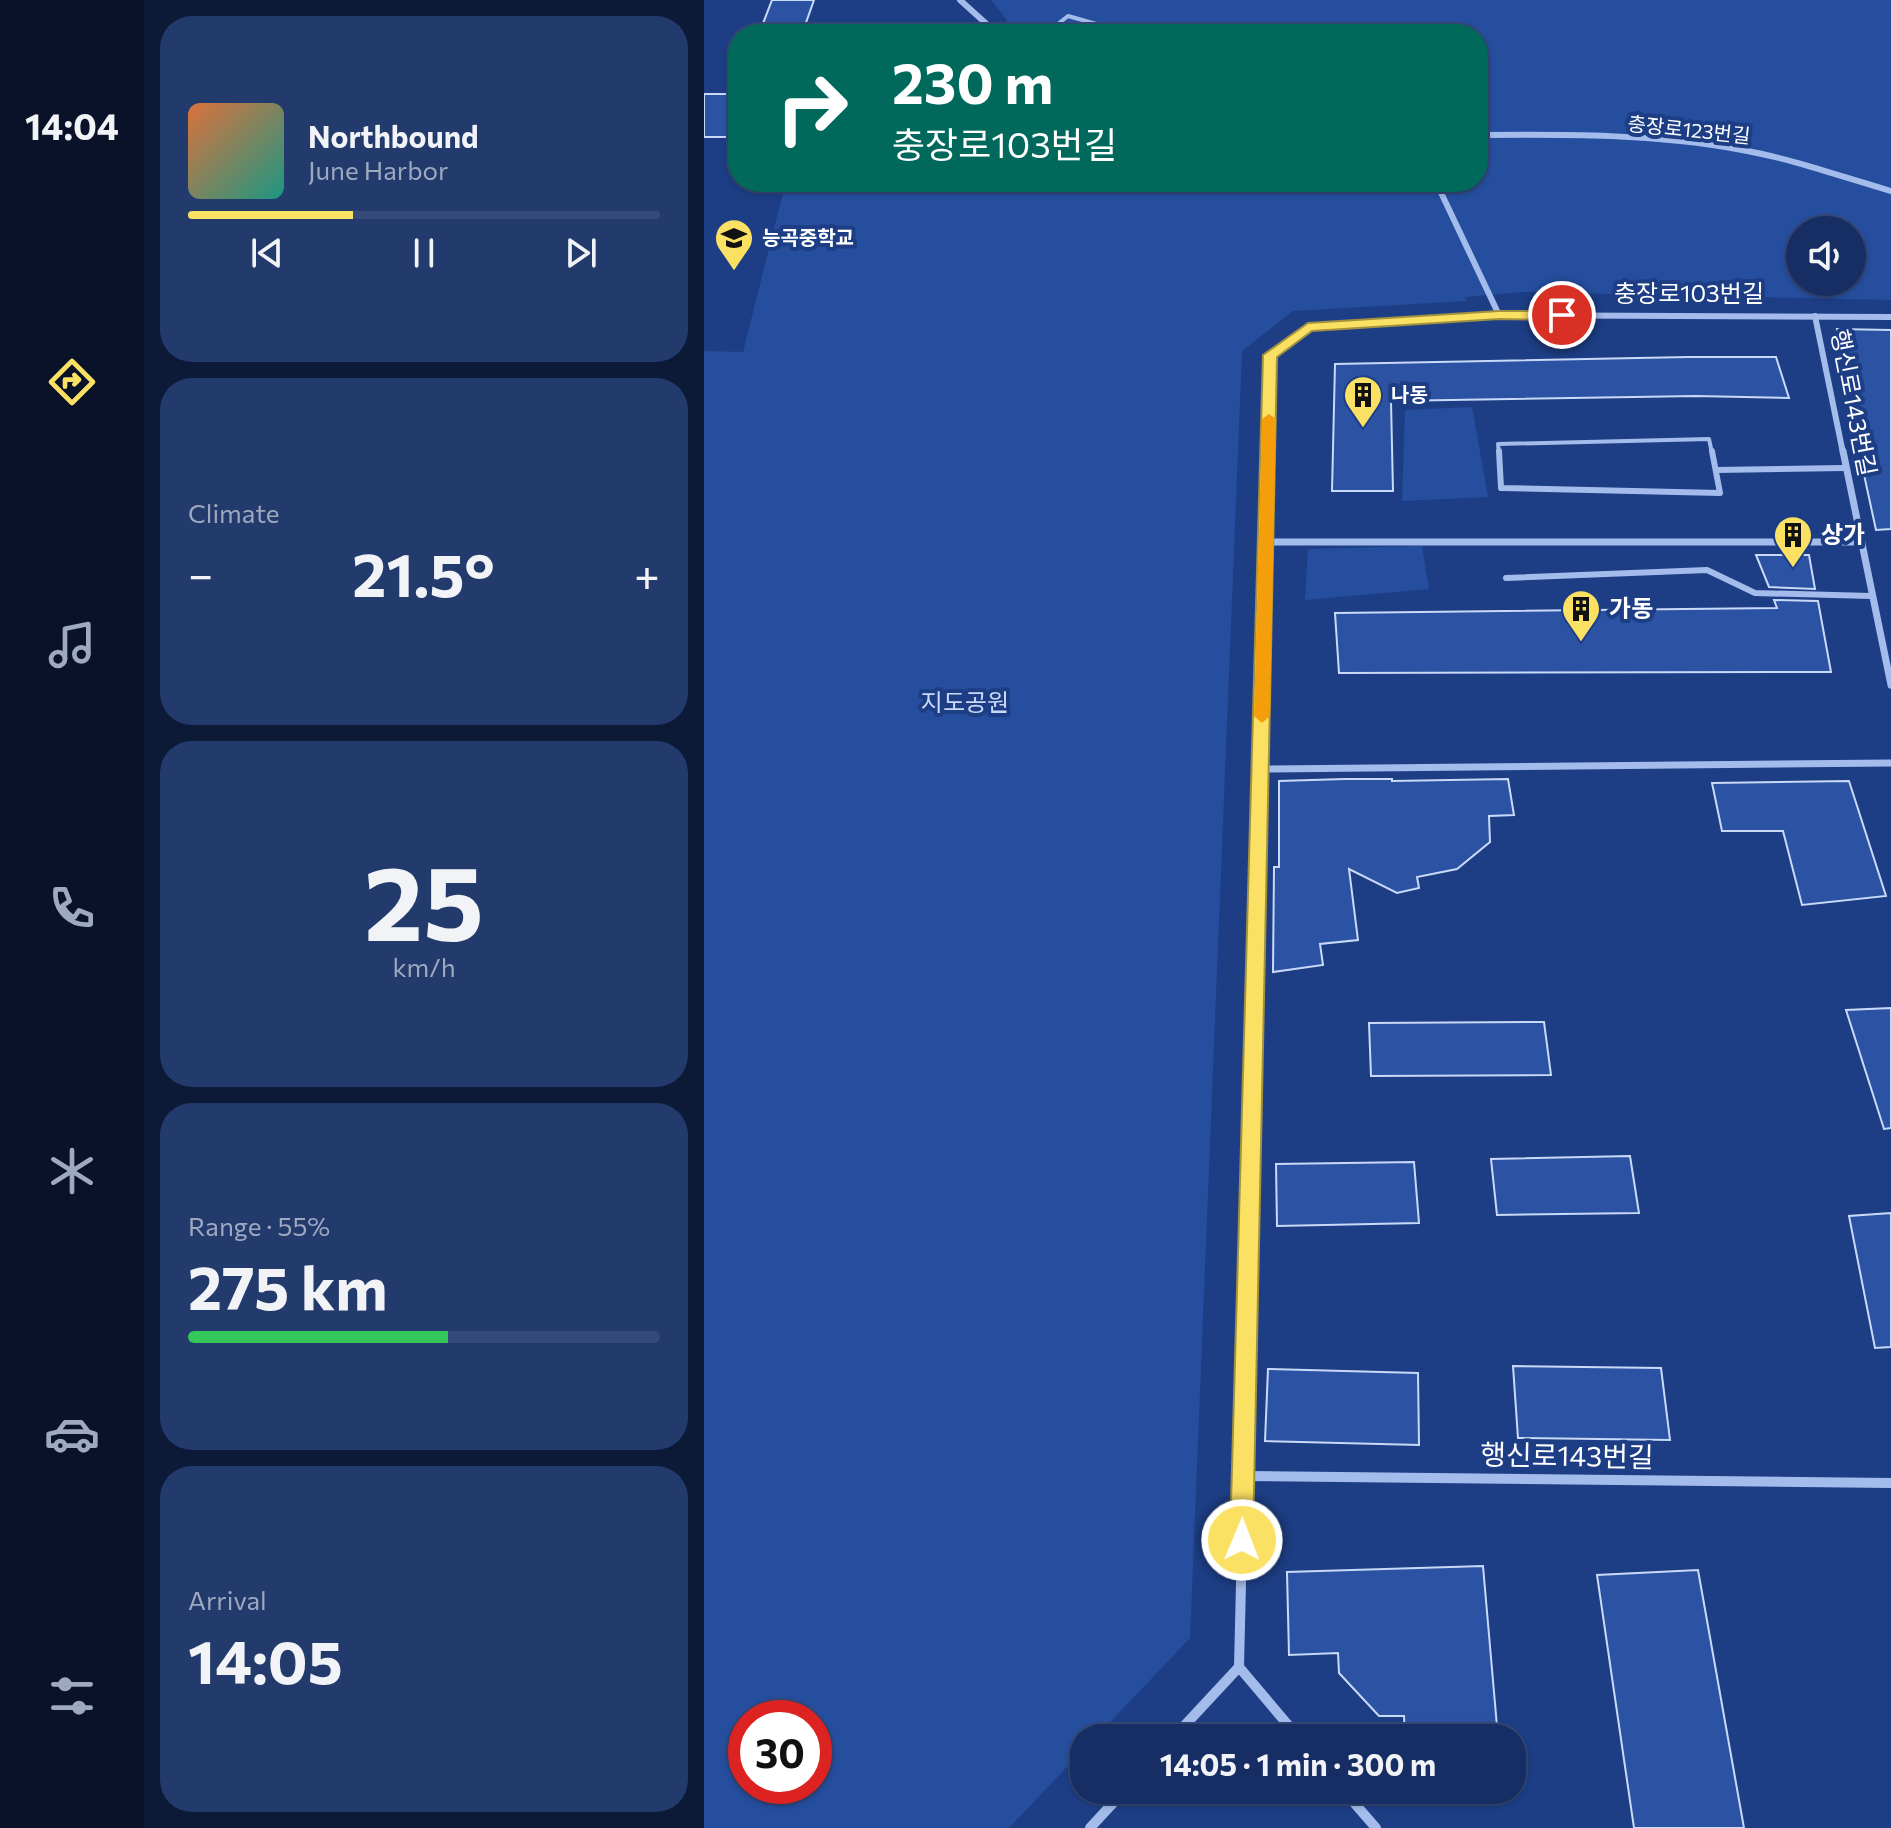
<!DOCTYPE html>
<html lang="en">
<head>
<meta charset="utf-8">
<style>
	body { margin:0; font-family:Commissioner,"Noto Sans KR",sans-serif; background:#233a6d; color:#f1f3f6; height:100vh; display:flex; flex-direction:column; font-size:30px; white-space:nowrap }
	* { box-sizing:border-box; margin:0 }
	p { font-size:26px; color:#9ea8bf }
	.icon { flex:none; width:44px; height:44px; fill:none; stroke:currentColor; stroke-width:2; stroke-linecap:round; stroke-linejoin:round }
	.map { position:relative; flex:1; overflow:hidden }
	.details { display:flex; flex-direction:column; gap:16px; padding:16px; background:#0c1937; width:560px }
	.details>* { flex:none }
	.hud { position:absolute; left:24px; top:24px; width:760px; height:168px; border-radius:32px; box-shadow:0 2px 6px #0004,0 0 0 2px #354a78; background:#00695c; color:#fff; overflow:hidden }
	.tools { position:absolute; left:1082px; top:216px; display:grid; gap:16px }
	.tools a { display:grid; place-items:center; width:80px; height:80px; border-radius:50%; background:#162e64; box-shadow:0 2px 6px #0004,0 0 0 2px #354a78; font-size:40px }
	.speed { position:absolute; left:24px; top:1700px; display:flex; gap:16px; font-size:40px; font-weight:700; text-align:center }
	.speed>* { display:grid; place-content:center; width:104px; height:104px; border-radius:50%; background:#162e64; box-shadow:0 2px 6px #0004,0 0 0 2px #354a78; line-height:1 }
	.speed .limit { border:12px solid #d22; background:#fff; color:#111 }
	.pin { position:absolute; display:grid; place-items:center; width:68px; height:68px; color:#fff; margin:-34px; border:4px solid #fff; border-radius:50%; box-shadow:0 2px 8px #0007 }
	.me { position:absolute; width:88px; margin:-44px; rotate:1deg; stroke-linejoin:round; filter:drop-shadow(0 0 6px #0008) }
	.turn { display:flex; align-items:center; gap:28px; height:168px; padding:0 32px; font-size:36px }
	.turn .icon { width:104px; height:104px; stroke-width:2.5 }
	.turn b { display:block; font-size:56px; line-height:68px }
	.big { font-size:60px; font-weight:700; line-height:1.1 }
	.details .tile { flex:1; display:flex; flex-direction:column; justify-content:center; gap:12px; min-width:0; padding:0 28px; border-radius:32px; background:#233a6d }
	.details .dial { align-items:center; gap:0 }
	.dial b { font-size:104px; line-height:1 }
	.song { display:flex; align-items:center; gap:24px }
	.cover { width:96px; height:96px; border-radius:12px; background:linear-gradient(135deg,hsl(20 70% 55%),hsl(170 70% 35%)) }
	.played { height:8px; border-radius:4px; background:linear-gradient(90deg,#fae063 35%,#354a78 35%) }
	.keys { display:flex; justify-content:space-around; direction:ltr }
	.heat { display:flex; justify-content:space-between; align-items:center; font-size:44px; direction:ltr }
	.charge { height:12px; border-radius:6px; background:linear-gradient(90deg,#34c759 55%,#354a78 0) }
	.trip { position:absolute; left:366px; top:1724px; width:456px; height:80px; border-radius:32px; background:#162e64; box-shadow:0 2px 6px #0004,0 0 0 2px #354a78; font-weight:700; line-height:80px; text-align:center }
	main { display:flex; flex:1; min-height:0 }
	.tab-bar { display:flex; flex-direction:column; width:144px; justify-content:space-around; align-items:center; background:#091228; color:#9ea8bf }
	.tab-bar .icon { width:56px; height:56px }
	.tab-bar .selected { color:#fae063 }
	.tab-bar b { font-size:36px; color:#f1f3f6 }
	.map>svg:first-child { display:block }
	.green { fill:#264e9e; fill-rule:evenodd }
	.building { fill:#2c53a3; stroke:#c9d9f8; stroke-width:2 }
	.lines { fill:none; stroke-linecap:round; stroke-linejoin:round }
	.lane-far1 { stroke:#a4bceb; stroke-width:4 }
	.lane { stroke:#a4bceb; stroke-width:6 }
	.street-far2 { stroke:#a4bceb; stroke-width:6 }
	.street-far1 { stroke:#a4bceb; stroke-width:7 }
	.street { stroke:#a4bceb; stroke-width:10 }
	.route { fill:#fae063; stroke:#a29240; stroke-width:2 }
	.slow { fill:#f59e0b }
	.labels { text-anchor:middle; stroke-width:8; stroke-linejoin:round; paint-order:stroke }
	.far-street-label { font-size:20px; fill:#fff; stroke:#1d3e85 }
	.far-poi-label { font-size:20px; font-weight:bold; fill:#fff; stroke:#1d3e85; text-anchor:start }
	.street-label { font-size:24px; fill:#fff; stroke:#1d3e85 }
	.poi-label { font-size:24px; font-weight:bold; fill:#fff; stroke:#1d3e85; text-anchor:start }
	.park-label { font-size:24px; fill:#c9d9f8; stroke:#1d3e85 }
	.near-street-label { font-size:28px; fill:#fff; stroke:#1d3e85 }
</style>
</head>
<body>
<main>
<nav class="tab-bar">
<b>14:04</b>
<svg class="icon selected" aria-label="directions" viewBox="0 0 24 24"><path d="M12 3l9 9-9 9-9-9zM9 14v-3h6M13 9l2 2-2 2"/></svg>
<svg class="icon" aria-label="music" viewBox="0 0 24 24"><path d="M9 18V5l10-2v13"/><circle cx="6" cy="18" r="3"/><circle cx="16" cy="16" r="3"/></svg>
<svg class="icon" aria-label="phone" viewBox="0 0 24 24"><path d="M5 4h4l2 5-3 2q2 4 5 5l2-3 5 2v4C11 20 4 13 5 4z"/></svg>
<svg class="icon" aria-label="climate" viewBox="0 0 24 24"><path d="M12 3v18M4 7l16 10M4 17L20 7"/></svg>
<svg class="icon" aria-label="car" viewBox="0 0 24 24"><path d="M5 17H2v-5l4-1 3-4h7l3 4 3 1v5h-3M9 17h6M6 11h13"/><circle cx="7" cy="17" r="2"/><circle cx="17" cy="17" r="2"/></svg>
<svg class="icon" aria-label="filters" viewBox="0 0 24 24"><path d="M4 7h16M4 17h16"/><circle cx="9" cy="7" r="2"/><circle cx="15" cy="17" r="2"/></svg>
</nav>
<section class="details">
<div class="tile">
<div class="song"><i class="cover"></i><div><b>Northbound</b><p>June Harbor</p></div></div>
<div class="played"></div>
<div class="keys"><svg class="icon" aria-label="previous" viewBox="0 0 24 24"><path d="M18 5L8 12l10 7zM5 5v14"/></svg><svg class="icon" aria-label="pause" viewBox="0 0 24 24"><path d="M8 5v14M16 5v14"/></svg><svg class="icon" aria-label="next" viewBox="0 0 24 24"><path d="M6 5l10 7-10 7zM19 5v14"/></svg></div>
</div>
<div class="tile"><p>Climate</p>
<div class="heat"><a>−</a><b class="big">21.5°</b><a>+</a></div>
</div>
<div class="tile dial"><b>25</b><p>km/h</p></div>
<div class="tile"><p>Range · 55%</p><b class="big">275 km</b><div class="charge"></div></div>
<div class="tile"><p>Arrival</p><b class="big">14:05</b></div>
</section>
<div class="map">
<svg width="1187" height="1828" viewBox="0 0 1187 1828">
	<rect width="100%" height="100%" fill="#1d3e85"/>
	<g class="green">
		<path d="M287,0H1187V300L817,292L761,297L763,301L589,311L538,351L486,1638L391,1738H380V1749L305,1828H0V351L39,352L79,193L62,190L56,182H774V34H296L303,20ZM1096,230H1148V282H1096ZM42,1718H110V1786H42Z"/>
		<polygon points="768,407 784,497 698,501 701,410"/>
		<polygon points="718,546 725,589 601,600 604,549"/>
	</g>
	<g class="building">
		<polygon points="68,0 110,0 98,34 55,34"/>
		<rect x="0" y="94" width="34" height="43"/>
		<polygon points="1133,329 1187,330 1187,529 1172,530 1146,410 1152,410"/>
		<polygon points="984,357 1072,357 1085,398 992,396 687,401 689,491 628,491 631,364"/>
		<polygon points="1052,555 1105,555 1111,589 1065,587"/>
		<polygon points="1070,600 1114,601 1127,672 635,673 631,613 1073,608"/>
		<polygon points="641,779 688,779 688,781 804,779 810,815 785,816 786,842 753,869 713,877 715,888 693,893 645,869 654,940 616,944 619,965 569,972 570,867 575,867 575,781"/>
		<polygon points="1145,781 1182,896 1098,905 1079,831 1018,831 1008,783"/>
		<polygon points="1187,1008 1187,1128 1180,1129 1142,1010"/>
		<polygon points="840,1022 847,1075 667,1076 665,1023"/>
		<polygon points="926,1156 935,1213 793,1215 787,1159"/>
		<polygon points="710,1162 715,1223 573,1226 572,1164"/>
		<polygon points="1187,1213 1187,1347 1171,1348 1145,1216"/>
		<polygon points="809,1366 957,1368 966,1440 814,1438"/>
		<polygon points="564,1369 714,1373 715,1445 561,1441"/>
		<polygon points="779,1566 794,1738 701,1738 700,1716 675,1716 635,1673 634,1653 585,1655 583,1572"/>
		<polygon points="994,1570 1040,1828 930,1828 893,1575"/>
		<polygon points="704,1790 799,1790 799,1795 704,1797"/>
	</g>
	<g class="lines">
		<g class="lane-far1">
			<polyline points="341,34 364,16 428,34"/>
			<polyline points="795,453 794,444 1005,439 1008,453"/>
		</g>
		<g class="lane">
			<polyline points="795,451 797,488 1016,493 1008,451"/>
			<polyline points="1012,470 1141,468"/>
			<polyline points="802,578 1003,570 1051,593 1167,596"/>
		</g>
		<g class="street-far2">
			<polyline points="256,0 287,28 306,34"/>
			<path d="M774,135C862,134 952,134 1038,150C1089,159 1138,177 1187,191"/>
			<polyline points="732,182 795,315"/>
			<polyline points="1111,316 1139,453"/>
			<polyline points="564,453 566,355 604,327 795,315 1187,317"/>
		</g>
		<g class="street-far1">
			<polyline points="1139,451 1187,685"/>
			<polyline points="562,542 1156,542"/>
			<polyline points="557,769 1187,763"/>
			<polyline points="550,1048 564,451"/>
		</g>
		<g class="street">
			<polyline points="550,1046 535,1667 595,1738"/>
			<polyline points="539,1476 1187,1483"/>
			<polyline points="469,1738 535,1667"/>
			<polyline points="639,1790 672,1828"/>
			<polyline points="386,1828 421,1790"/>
		</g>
	</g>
	<polygon class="route" points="795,311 858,311 865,315 858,320 795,319 608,331 573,357 549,1540 546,1548 538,1551 530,1548 526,1540 559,355 604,323"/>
	<polygon class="slow" points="565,414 572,419 566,716 558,723 550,716 558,419"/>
	<defs>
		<g id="school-pin" transform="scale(2)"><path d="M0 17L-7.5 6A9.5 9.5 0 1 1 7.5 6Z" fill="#fae063" stroke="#1d3e85"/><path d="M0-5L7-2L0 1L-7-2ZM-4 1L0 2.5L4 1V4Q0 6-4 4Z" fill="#111"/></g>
		<g id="building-pin" transform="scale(2)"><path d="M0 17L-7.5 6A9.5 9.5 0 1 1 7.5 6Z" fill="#fae063" stroke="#1d3e85"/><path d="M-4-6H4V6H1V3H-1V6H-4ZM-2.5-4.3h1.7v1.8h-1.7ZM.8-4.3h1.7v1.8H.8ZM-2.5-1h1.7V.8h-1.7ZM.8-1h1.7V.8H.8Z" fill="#111"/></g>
	</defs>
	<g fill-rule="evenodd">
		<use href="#school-pin" x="30" y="238"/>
		<use href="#building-pin" x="659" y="395"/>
		<use href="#building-pin" x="1089" y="535"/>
		<use href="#building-pin" x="877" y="609"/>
	</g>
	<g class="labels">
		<g class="far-street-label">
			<text transform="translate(985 130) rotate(6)" y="7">충장로123번길</text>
		</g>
		<g class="far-poi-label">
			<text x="58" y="245">능곡중학교</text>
			<text x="687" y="402">나동</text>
		</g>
		<g class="street-label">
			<text x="985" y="302">충장로103번길</text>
			<text transform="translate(1149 403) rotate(79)" y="8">행신로143번길</text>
		</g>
		<g class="poi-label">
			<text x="1117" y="543">상가</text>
			<text x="905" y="617">가동</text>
		</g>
		<g class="park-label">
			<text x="261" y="711">지도공원</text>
		</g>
		<g class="near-street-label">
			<text transform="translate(863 1456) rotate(1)" y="10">행신로143번길</text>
		</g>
	</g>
</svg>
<div class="tools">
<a><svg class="icon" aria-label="sound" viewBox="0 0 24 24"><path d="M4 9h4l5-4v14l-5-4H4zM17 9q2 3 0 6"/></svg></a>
</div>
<div class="speed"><div class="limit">30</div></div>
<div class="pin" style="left:858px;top:315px;background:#d93025"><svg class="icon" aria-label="arrive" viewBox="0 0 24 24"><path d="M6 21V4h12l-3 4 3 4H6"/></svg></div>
<svg class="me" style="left:538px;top:1540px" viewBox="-20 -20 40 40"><circle r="17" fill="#fae063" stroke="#fff" stroke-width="3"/><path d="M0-11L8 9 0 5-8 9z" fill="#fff"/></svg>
<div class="trip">14:05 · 1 min · 300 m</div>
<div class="hud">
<div class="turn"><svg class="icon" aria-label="right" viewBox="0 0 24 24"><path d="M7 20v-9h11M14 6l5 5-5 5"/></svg><div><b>230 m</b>충장로103번길</div></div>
</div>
</div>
</main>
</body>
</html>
